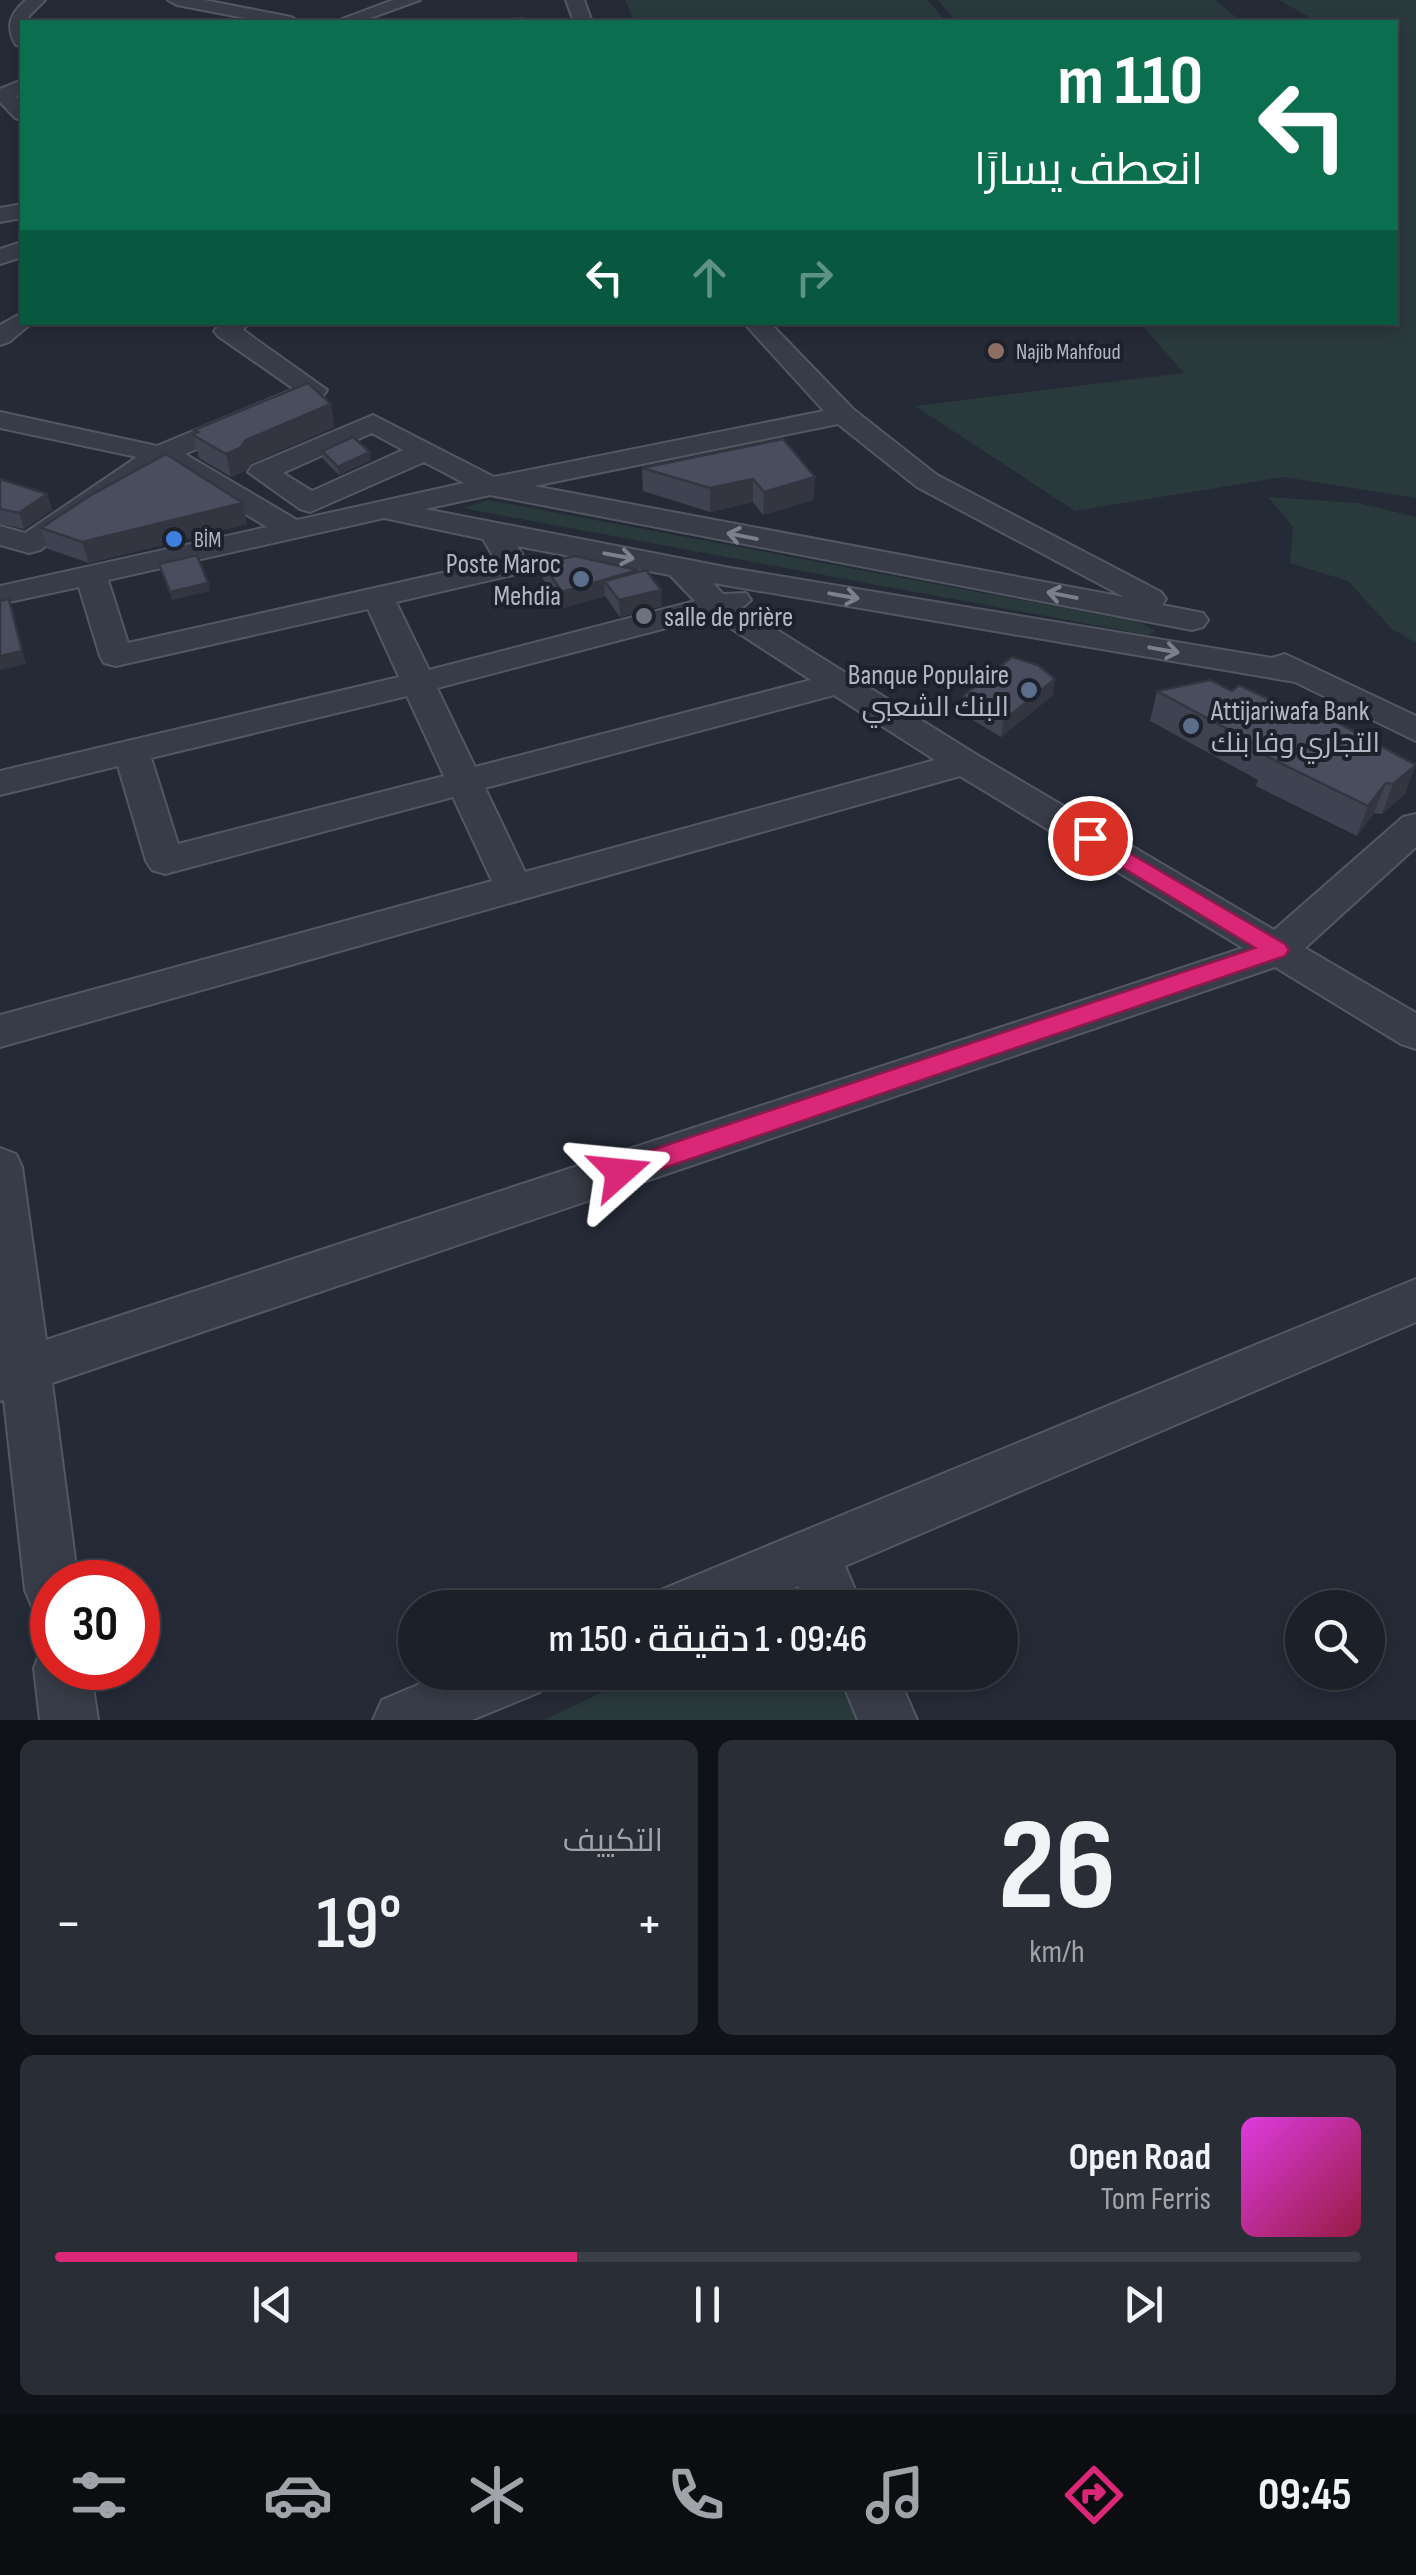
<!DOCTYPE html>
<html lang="ar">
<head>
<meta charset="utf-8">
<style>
	body { margin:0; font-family:"Sofia Sans Condensed",Cairo,sans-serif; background:#292d35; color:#f1f3f6; direction:rtl; height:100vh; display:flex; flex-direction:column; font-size:38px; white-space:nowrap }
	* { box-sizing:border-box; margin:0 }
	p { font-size:32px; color:#a0a3a8 }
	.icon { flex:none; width:55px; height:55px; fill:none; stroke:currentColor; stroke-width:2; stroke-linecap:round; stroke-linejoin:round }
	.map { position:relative; height:1720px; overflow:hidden; direction:ltr }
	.details { display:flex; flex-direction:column; gap:20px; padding:20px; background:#0f1217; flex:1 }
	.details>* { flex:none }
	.banner { position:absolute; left:20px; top:20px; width:1378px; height:305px; border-radius:0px; box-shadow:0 5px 15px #0003,0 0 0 2px #3a3e46; direction:rtl; background:#0b6e4f; color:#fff; overflow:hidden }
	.fabs { position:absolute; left:1285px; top:1590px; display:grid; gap:20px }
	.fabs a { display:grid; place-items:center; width:100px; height:100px; border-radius:50%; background:#1c2029; box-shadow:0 5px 15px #0003,0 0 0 2px #3a3e46; font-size:50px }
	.speed { position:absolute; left:30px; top:1560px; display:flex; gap:20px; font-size:50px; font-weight:700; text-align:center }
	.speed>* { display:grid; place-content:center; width:130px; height:130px; border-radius:50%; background:#1c2029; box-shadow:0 5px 15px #0003,0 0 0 2px #3a3e46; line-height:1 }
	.speed .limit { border:15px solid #d22; background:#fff; color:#111 }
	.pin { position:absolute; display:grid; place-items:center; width:85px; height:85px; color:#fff; margin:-42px; border:5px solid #fff; border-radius:50%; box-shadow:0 2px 10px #0007 }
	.me { position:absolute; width:110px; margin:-55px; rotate:72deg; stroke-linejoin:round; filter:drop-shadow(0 0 8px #0008) }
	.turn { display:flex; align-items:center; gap:35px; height:210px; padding:0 30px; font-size:45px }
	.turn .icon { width:130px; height:130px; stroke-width:2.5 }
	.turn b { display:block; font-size:70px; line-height:85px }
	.lanes { display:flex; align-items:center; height:95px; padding:0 30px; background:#0003; justify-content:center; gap:50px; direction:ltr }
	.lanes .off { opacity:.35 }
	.big { font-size:75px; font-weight:600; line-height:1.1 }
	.details .widget { flex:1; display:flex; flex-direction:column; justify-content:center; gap:15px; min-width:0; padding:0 35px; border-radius:15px; background:#292d35 }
	.details .dial { align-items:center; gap:0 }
	.dial b { font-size:130px; line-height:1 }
	.song { display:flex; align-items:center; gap:30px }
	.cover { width:120px; height:120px; border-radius:15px; background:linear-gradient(135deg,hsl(300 70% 55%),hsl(340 70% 35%)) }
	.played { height:10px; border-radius:5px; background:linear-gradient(90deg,#db2777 40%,#3a3e46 40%) }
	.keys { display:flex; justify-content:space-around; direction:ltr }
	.heat { display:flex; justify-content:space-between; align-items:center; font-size:55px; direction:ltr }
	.details .tiles { flex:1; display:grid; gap:20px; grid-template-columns:1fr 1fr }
	.widget:last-child { grid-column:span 2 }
	.trip { position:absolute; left:398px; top:1590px; width:620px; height:100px; border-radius:50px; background:#1c2029; box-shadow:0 5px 15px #0003,0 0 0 2px #3a3e46; font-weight:600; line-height:100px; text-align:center; direction:rtl }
	.tab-bar { display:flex; height:160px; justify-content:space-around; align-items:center; background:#0b0d10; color:#a0a3a8 }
	.tab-bar .icon { width:70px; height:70px }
	.tab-bar .selected { color:#db2777 }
	.tab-bar b { font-size:45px; color:#f1f3f6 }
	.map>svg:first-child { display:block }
	.green { fill:#2a393c }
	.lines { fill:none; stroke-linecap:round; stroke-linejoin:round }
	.minor-casing { stroke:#535762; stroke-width:4 }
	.minor { fill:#383c48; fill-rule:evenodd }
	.wall { fill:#3f4250 }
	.shaded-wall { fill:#333641 }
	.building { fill:#494d5d; stroke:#333641; stroke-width:2.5 }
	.oneway { stroke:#7c808c }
	.route { fill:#db2777; stroke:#8e194d; stroke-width:2.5 }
	.education-dot { fill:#8d6e63; stroke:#1d212c; stroke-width:4 }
	.shop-dot { fill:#3f7fe0; stroke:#1d212c; stroke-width:4 }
	.service-dot { fill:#5c6f8a; stroke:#1d212c; stroke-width:4 }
	.worship-dot { fill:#6b7280; stroke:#1d212c; stroke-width:4 }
	.labels { text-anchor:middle; stroke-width:8; stroke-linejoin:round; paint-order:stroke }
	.far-poi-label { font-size:22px; fill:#b3b7c4; stroke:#1d212c; text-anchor:start }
	.poi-label { font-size:28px; fill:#b3b7c4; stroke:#1d212c; text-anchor:end }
</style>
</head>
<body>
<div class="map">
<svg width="1416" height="1720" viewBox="0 0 1416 1720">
	<rect width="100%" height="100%" fill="#252a37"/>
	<g class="green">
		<polygon points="625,0 927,0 947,22 635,22"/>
		<polygon points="938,0 1215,0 1242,22 956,22"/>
		<polygon points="1279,0 1416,0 1416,498 1283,477 1075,511 915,406 1184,373 1140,323 1395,322 1395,22 1318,22"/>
		<polygon points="1268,497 1358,503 1416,517 1416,643 1392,629 1348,581 1290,563 1293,527"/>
		<polygon points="488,500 1138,622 1156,631 1148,635 462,508"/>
		<polygon points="645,1672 835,1673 858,1720 544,1720"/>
	</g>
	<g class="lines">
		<g class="minor-casing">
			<g id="minor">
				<path d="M26,0H45L29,16L28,22H22V46L16,45C5,26 10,14 26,0Z"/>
				<polygon points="168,0 204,0 291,17 300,22 266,22 177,5"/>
				<polygon points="393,0 420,0 359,22 334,22"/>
				<polygon points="566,0 584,0 592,22 574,22"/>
				<polygon points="22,80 22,93 16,96 22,103 22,120 15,118 0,102 0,89"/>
				<polygon points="22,204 22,218 0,222 0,208"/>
				<polygon points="22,242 22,257 0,264 0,249"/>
				<polygon points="22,313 22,322 33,322 9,342 0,345 0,325"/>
				<path d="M222,322H249L243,330L327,390L323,396L185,454L297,520L464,483L424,462L310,512L300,509L248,472L252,466L373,415L494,477L824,411L743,322H769L853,409L937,475L1161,592L1166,599L1162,605L1203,613L1208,620L1203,627L1192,630L490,495L425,509L730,568L1272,658L1285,654L1416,716V741L1295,682L713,583L723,594L746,593L751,600L742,608L977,755L1274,930L1403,817L1416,814V847L1305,948L1416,1013V1049L1401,1044L1275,967L52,1383L78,1582H52V1617L33,1609L25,1590L4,1400L0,1401V1148L16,1154L22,1167L46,1340L1243,948L960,776L0,1047V1015L492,881L453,797L165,874L152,870L146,861L118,766L0,795V771L399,677L368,609L116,666L104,663L100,656L79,587L0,604V586L267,527L163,465L40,550L29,553L0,545V526L25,533L137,457L0,428V412L157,446L294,389L218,336L214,331ZM838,424L917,487L1124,597L534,486ZM372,433L403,450L312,491L283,473ZM384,518L483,539L496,561L128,643L108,580ZM517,546L670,575L695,601L429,670L396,602L525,572L529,566ZM712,616L811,680L475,767L437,688ZM834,695L935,760L525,872L485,788ZM407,696L444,776L178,844L151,758Z"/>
				<polygon points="1416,1279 1416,1322 845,1566 863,1608 808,1608 798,1586 748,1608 655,1608 663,1589"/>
				<polygon points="52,1644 52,1668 90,1668 98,1720 40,1720 34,1668 42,1648"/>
				<polygon points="448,1672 548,1672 540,1692 472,1720 373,1720 382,1700"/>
				<polygon points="838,1672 896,1672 917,1720 858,1720"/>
			</g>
		</g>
		<use href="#minor" class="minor"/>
	</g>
	<g class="wall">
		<polygon points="335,427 251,463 245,471 231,477 199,458 193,435 195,434 194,430"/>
		<polygon points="322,451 370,452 371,460 339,475 323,459"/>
		<polygon points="642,468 815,477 813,500 763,515 753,502 710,512 643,491"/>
		<polygon points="0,479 47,494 52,510 24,529 0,524"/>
		<polygon points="247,524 89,563 48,549 41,528"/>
		<polygon points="542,563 638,570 662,606 620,617 605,596 563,608 543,579"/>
		<polygon points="1055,679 1052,696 1001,737 961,713 963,696"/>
		<polygon points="1157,691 1309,718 1316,711 1405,794 1382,814 1374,813 1357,836 1256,786 1258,780 1150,721"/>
	</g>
	<g class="shaded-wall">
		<polygon points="331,404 335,427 251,463 245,471 231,477 226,454 246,440"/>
		<polygon points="370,452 371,460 339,475 338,467"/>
		<polygon points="815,477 813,500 763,515 764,492"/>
		<polygon points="753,479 753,502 710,512 710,488"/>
		<polygon points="47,494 52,510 24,529 19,513"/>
		<polygon points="243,503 247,524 89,563 82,542"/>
		<polygon points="638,570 639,586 604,581 605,596 563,608 562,592"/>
		<polygon points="208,583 210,591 172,600 170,592"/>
		<polygon points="661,590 662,606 620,617 619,600"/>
		<polygon points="9,599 26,664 0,670 0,656"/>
		<polygon points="1055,679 1052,696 1001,737 1004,720"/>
		<polygon points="1416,765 1405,794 1382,814 1393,784"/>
		<polygon points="1386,783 1374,813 1357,836 1368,806"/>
	</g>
	<g class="building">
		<polygon points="524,18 526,22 453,22"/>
		<polygon points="308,383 331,404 246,440 240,448 226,454 193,435 198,432 194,430"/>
		<polygon points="353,437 370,452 338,467 322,451"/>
		<polygon points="783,439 815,477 764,492 753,479 710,488 642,468"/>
		<polygon points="166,454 243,503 82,542 41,528 91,495"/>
		<polygon points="0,479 47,494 19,513 0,509"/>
		<polygon points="197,555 208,583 170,592 159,564"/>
		<polygon points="575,556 638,570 562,592 542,563"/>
		<polygon points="646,570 661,590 619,600 604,581"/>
		<polygon points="9,599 22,651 0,656 0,601"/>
		<polygon points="1012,657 1038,665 1055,679 1004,720 963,696"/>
		<polygon points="1210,680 1232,691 1239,685 1309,718 1316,711 1416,765 1393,784 1386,783 1368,806 1266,756 1270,752 1157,691"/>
	</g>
	<defs><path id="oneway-shaft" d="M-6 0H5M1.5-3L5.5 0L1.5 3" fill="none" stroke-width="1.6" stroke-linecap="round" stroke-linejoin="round" transform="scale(2.5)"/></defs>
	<g class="oneway">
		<use href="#oneway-shaft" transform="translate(742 536) rotate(-169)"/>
		<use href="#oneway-shaft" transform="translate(619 556) rotate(10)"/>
		<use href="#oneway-shaft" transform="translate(1062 595) rotate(-169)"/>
		<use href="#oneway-shaft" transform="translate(844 596) rotate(10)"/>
		<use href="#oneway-shaft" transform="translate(1164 650) rotate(10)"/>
	</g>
	<polygon class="route" points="1090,830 1285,944 1289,950 1285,956 620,1183 610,1180 606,1172 610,1164 1255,948 1082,843 1079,838 1082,832"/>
	<circle class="education-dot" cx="996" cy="351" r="10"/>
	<circle class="shop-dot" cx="174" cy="539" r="10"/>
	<g class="service-dot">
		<circle cx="581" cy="579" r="10"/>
		<circle cx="1029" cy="690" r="10"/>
		<circle cx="1191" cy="726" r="10"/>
	</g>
	<circle class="worship-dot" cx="644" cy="616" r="10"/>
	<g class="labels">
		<g class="far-poi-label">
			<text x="1016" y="359">Najib Mahfoud</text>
			<text x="194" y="547">BİM</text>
		</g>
		<g class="poi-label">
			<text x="561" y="573">Poste Maroc<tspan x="561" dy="32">Mehdia</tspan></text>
			<text x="664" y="626" text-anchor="start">salle de prière</text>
			<text x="1009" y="684">Banque Populaire<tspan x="1009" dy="32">البنك الشعبي</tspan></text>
			<text x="1211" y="720" text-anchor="start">Attijariwafa Bank<tspan x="1211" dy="32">التجاري وفا بنك</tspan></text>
		</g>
	</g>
</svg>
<div class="fabs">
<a><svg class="icon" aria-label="search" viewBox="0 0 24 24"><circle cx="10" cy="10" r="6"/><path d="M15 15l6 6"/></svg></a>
</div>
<div class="speed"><div class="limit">30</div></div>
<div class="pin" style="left:1090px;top:838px;background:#d93025"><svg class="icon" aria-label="arrive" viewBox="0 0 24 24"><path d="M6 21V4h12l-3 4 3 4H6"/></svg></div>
<svg class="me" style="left:620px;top:1172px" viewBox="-20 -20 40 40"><path d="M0-17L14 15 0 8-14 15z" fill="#db2777" stroke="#fff" stroke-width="4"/></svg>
<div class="trip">09:46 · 1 دقيقة · 150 m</div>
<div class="banner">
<div class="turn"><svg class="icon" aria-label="left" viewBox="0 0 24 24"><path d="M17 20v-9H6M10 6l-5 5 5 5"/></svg><div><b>110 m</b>انعطف يسارًا</div></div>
<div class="lanes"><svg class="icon" aria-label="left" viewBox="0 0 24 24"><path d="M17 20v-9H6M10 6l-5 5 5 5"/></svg><svg class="icon off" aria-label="ahead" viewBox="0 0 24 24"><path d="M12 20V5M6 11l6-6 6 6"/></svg><svg class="icon off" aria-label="right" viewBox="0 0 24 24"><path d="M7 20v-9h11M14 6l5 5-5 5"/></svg></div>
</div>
</div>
<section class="details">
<div class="tiles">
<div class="widget dial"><b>26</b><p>km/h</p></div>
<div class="widget"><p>التكييف</p>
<div class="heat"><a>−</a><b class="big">19°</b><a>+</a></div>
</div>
<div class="widget">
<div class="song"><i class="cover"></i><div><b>Open Road</b><p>Tom Ferris</p></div></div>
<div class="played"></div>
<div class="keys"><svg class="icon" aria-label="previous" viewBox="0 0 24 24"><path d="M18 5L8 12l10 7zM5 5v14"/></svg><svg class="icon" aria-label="pause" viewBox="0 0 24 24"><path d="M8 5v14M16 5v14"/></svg><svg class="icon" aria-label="next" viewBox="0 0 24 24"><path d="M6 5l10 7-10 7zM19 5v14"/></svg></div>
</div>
</div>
</section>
<nav class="tab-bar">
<b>09:45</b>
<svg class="icon selected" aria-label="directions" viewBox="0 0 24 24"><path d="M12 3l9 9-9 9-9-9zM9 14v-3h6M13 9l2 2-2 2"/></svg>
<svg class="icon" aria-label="music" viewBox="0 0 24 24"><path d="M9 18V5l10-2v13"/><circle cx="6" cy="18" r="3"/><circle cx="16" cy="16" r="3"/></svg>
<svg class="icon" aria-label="phone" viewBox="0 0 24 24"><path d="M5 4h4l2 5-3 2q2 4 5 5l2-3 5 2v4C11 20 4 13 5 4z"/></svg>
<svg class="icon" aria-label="climate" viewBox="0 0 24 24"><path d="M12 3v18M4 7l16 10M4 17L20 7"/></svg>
<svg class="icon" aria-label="car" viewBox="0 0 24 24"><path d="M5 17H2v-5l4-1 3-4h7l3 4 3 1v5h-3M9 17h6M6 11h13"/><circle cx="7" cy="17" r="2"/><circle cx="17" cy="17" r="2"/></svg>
<svg class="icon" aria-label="filters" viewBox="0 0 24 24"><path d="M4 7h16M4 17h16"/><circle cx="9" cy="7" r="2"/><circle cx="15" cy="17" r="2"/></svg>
</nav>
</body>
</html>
